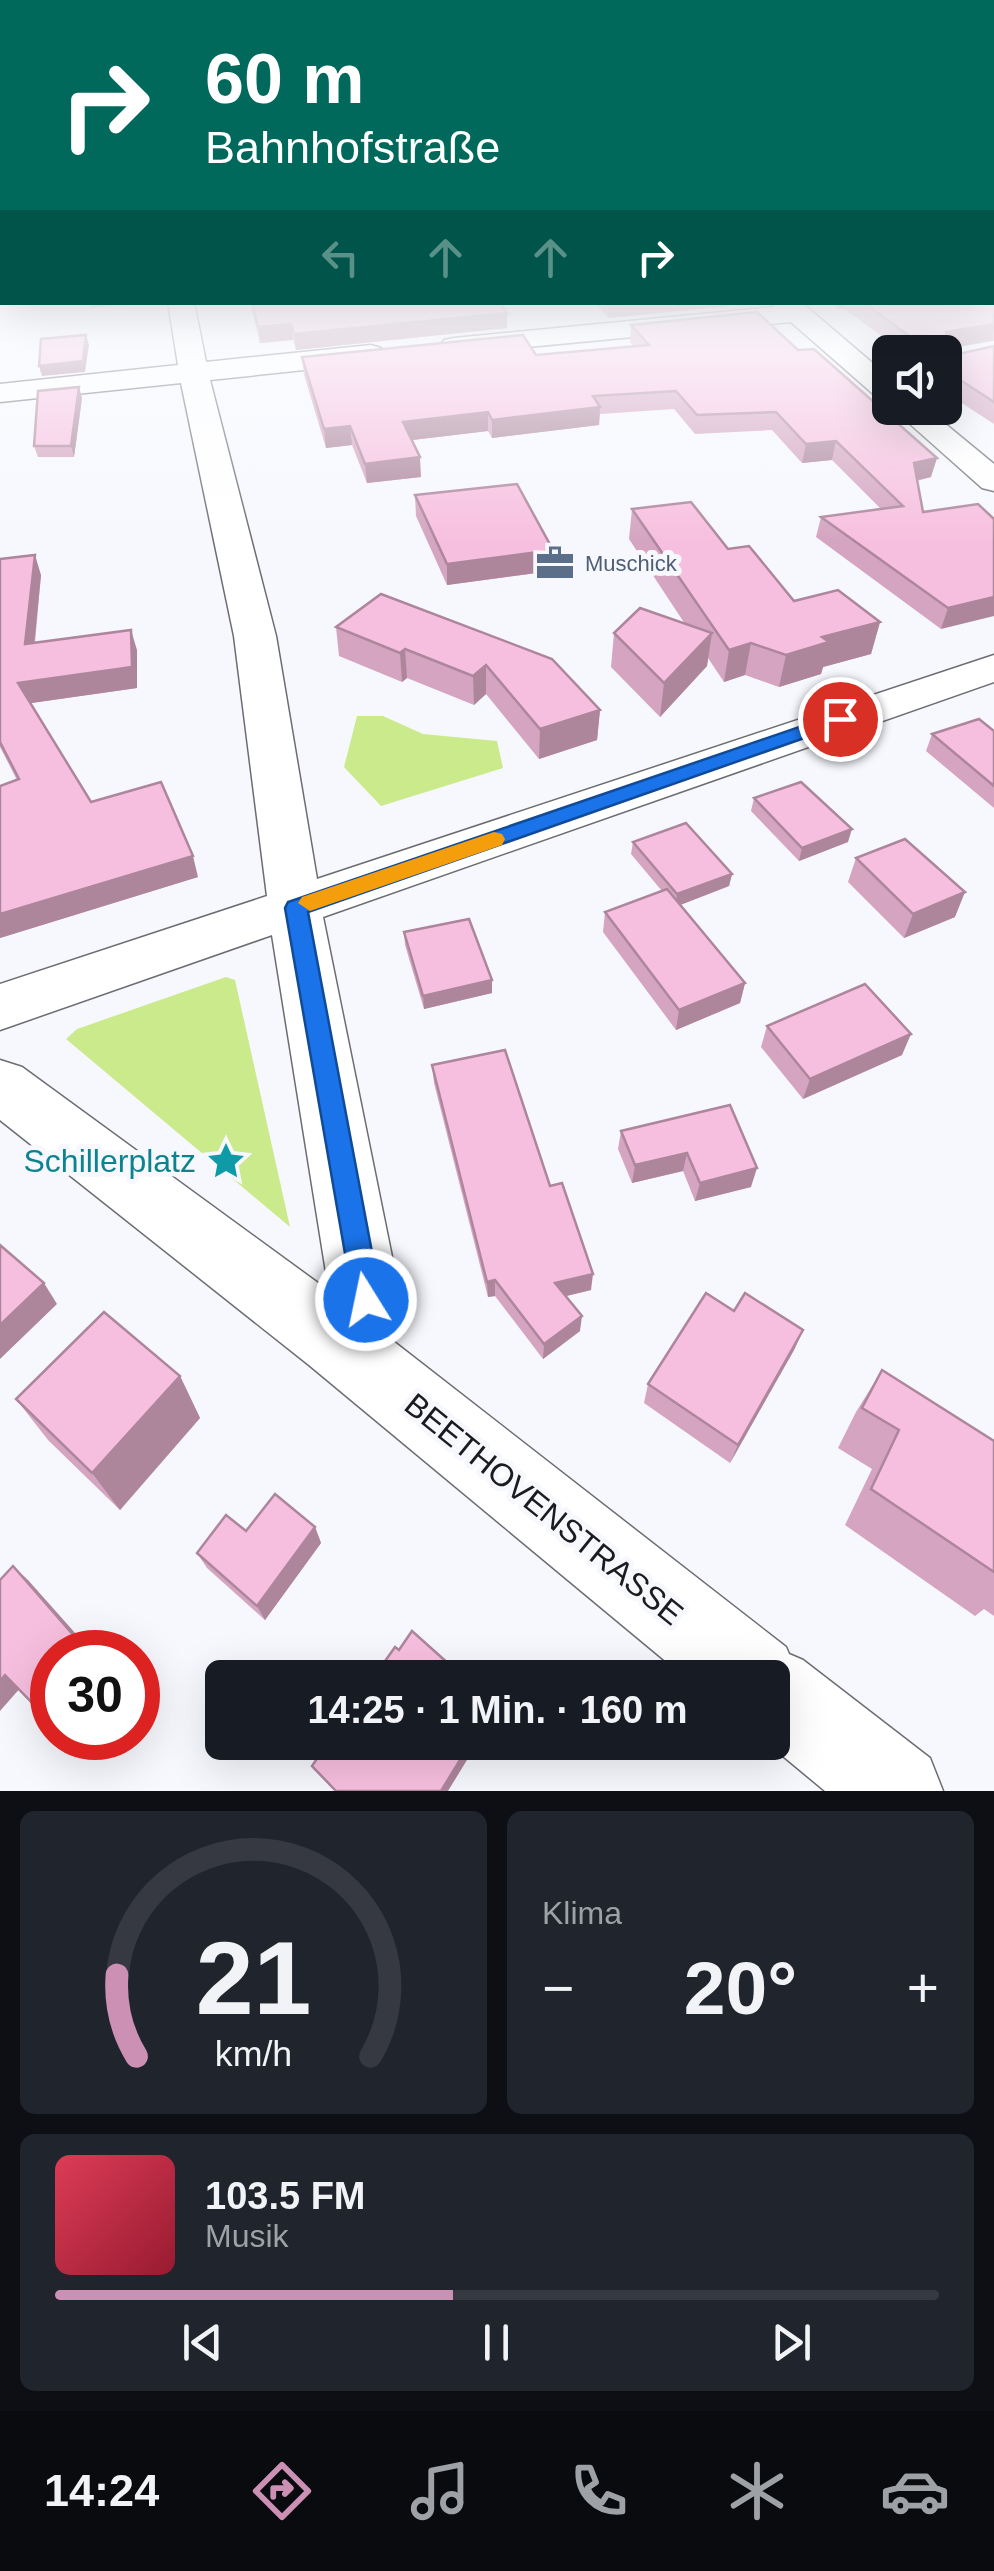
<!DOCTYPE html>
<html lang="de">
<head>
<meta charset="utf-8">
<style>
	body { margin:0; font-family:Helvetica,sans-serif; background:#20242c; color:#f1f3f6; height:100vh; display:flex; flex-direction:column; font-size:38px; white-space:nowrap }
	* { box-sizing:border-box; margin:0 }
	p { font-size:32px; color:#9ea1a6 }
	.icon { flex:none; width:55px; height:55px; fill:none; stroke:currentColor; stroke-width:2; stroke-linecap:round; stroke-linejoin:round }
	.map { position:relative; height:1791px; overflow:hidden }
	.panel { display:flex; flex-direction:column; gap:20px; padding:20px; background:#0d0f14; flex:1 }
	.panel>* { flex:none }
	.guide { position:absolute; left:0px; top:0px; width:995px; height:305px; box-shadow:0 10px 40px #0002; background:#00695c; color:#fff; overflow:hidden }
	.controls { position:absolute; left:872px; top:335px; display:grid; gap:20px }
	.controls a { display:grid; place-items:center; width:90px; height:90px; border-radius:15px; background:#171b24; box-shadow:0 10px 40px #0002; font-size:50px }
	.speed { position:absolute; left:30px; top:1630px; display:flex; gap:20px; font-size:50px; font-weight:700; text-align:center }
	.speed>* { display:grid; place-content:center; width:130px; height:130px; border-radius:50%; background:#171b24; box-shadow:0 10px 40px #0002; line-height:1 }
	.speed .limit { border:15px solid #d22; background:#fff; color:#111 }
	.pin { position:absolute; display:grid; place-items:center; width:85px; height:85px; color:#fff; margin:-42px; border:5px solid #fff; border-radius:50%; box-shadow:0 2px 10px #0007 }
	.me { position:absolute; width:110px; margin:-55px; rotate:350deg; stroke-linejoin:round; filter:drop-shadow(0 0 8px #0008) }
	.turn { display:flex; align-items:center; gap:35px; height:210px; padding:0 40px; font-size:45px }
	.turn .icon { width:130px; height:130px; stroke-width:2.5 }
	.turn b { display:block; font-size:70px; line-height:85px }
	.lanes { display:flex; align-items:center; height:95px; padding:0 40px; background:#0003; justify-content:center; gap:50px; direction:ltr }
	.lanes .off { opacity:.35 }
	.big { font-size:75px; font-weight:600; line-height:1.1 }
	.panel .widget { flex:1; display:flex; flex-direction:column; justify-content:center; gap:15px; min-width:0; padding:0 35px; border-radius:15px; background:#20242c }
	.panel .dial { align-items:center; gap:0 }
	.dial svg { height:260px; overflow:visible; fill:none; stroke:#363941; stroke-width:7; stroke-linecap:round; text-anchor:middle }
	.dial text { fill:#f1f3f6; stroke:none }
	.song { display:flex; align-items:center; gap:30px }
	.cover { width:120px; height:120px; border-radius:15px; background:linear-gradient(135deg,hsl(350 70% 55%),hsl(350 70% 35%)) }
	.played { height:10px; border-radius:5px; background:linear-gradient(90deg,#cc90b5 45%,#363941 45%) }
	.keys { display:flex; justify-content:space-around; direction:ltr }
	.heat { display:flex; justify-content:space-between; align-items:center; font-size:55px; direction:ltr }
	.panel .tiles { flex:1; display:grid; gap:20px; grid-template-columns:1fr 1fr }
	.widget:last-child { grid-column:span 2 }
	.trip { position:absolute; left:205px; top:1660px; width:585px; height:100px; border-radius:15px; background:#171b24; box-shadow:0 10px 40px #0002; font-weight:600; line-height:100px; text-align:center }
	.tab-bar { display:flex; height:160px; justify-content:space-around; align-items:center; background:#090b0e; color:#9ea1a6 }
	.tab-bar .icon { width:70px; height:70px }
	.tab-bar .selected { color:#cc90b5 }
	.tab-bar b { font-size:45px; color:#f1f3f6 }
	.map>svg:first-child { display:block }
	.green { fill:#caea8c }
	.lines { fill:none; stroke-linecap:round; stroke-linejoin:round }
	.street-casing { stroke:#6c6d73; stroke-width:3 }
	.street { fill:#fff; fill-rule:evenodd }
	.wall { fill:#d4a4c0 }
	.shaded-wall { fill:#ad869c }
	.building { fill:#f7bfdf; stroke:#ad869c; stroke-width:2.5 }
	.route { fill:#1a73e8; stroke:#114b97; stroke-width:2.5 }
	.slow { fill:#f59e0b }
	.labels { text-anchor:middle; stroke-width:10; stroke-linejoin:round; paint-order:stroke }
	.far-service-label { font-size:22px; fill:#4e5e75; stroke:#f6f8fe; text-anchor:start }
	.near-culture-label { font-size:32px; fill:#0d838f; stroke:#f6f8fe; text-anchor:end }
	.near-street-label { font-size:32px; fill:#1b1b1d; stroke:#f6f8fe }
</style>
</head>
<body>
<div class="map">
<svg width="994" height="1791" viewBox="0 0 994 1791">
	<rect width="100%" height="100%" fill="#f6f8fe"/>
	<g class="green">
		<polygon points="357,716 383,716 423,734 497,741 503,768 381,806 344,767"/>
		<polygon points="226,977 235,980 290,1227 66,1039 77,1029"/>
	</g>
	<g class="lines">
		<g class="street-casing">
			<g id="street">
				<polygon points="168,302 194,302 206,362 371,345 381,348 385,354 381,360 371,363 210,380 276,636 317,879 994,655 994,682 323,917 401,1301 384,1334 786,1647 789,1654 803,1660 930,1758 943,1791 825,1791 766,1742 772,1742 772,1678 686,1678 309,1365 0,1120 0,1060 22,1067 329,1291 272,935 0,1030 0,984 267,896 234,636 181,383 0,402 0,384 178,365"/>
				<polygon points="771,302 801,302 890,378 890,402 879,399 791,322 454,354 444,352 440,346 444,340 454,338 774,307"/>
				<polygon points="892,408 926,408 994,464 994,491 982,488"/>
			</g>
		</g>
		<use href="#street" class="street"/>
	</g>
	<g class="wall">
		<polygon points="994,292 994,341 946,349 946,352 950,356 994,346 994,424 945,392 945,352 903,352 845,309 837,309 829,302 992,302"/>
		<polygon points="250,302 500,302 507,328 296,350 293,340 260,343"/>
		<polygon points="594,302 730,302 730,306 608,318"/>
		<polygon points="631,325 931,477 917,481 923,512 994,519 941,629 816,537 821,517 881,509 832,460 802,463 772,430 695,434 674,409 600,414 599,425 492,438 488,431 412,440 421,477 367,483 352,445 326,448 304,375 302,357 536,355 633,346 630,342"/>
		<polygon points="82,398 74,457 38,457 34,446"/>
		<polygon points="415,495 553,550 552,571 447,585 416,516"/>
		<polygon points="632,509 728,549 794,601 880,622 871,654 823,667 821,674 779,687 745,675 724,682 708,658 707,666 660,717 611,667 614,633 685,624 629,539"/>
		<polygon points="0,559 41,575 35,643 137,650 137,688 30,703 91,802 198,877 0,938 0,786 17,780 0,747"/>
		<polygon points="381,594 600,710 597,740 539,759 486,694 474,705 407,678 402,682 339,656 336,627"/>
		<polygon points="994,731 994,808 926,751 932,734"/>
		<polygon points="754,798 848,842 799,861 751,811"/>
		<polygon points="633,842 732,874 729,886 680,905 745,983 740,1003 676,1030 603,932 605,912 662,891 631,854"/>
		<polygon points="856,858 955,917 904,938 848,882"/>
		<polygon points="404,932 492,980 492,993 424,1009 405,945"/>
		<polygon points="767,1026 902,1055 803,1099 761,1047"/>
		<polygon points="432,1065 550,1186 591,1290 566,1296 580,1331 543,1359 495,1296 488,1297 434,1083"/>
		<polygon points="730,1105 751,1187 695,1201 683,1171 632,1183 618,1149 621,1131"/>
		<polygon points="734,1311 803,1330 794,1350 730,1463 644,1403 648,1384"/>
		<polygon points="882,1370 994,1441 994,1616 984,1609 975,1616 845,1525 872,1469 838,1448 856,1412"/>
		<polygon points="180,1376 200,1418 120,1510 48,1440 16,1399"/>
		<polygon points="315,1527 321,1543 265,1620 207,1568 197,1553"/>
	</g>
	<g class="shaded-wall">
		<polygon points="90,302 133,302 133,304 91,308"/>
		<polygon points="609,302 730,302 730,306 608,318"/>
		<polygon points="839,302 846,302 845,309 837,309"/>
		<polygon points="507,313 507,328 296,350 294,334"/>
		<polygon points="291,324 293,340 260,343 258,327"/>
		<polygon points="994,324 993,340 941,350 946,332"/>
		<polygon points="86,335 89,345 85,372 42,376 39,366"/>
		<polygon points="79,387 82,398 74,457 71,446"/>
		<polygon points="600,407 599,425 492,438 492,420"/>
		<polygon points="488,412 488,431 404,441 403,422"/>
		<polygon points="350,426 352,445 326,448 324,429"/>
		<polygon points="836,441 832,460 802,463 806,444"/>
		<polygon points="420,457 421,477 367,483 365,464"/>
		<polygon points="937,458 931,477 908,482 914,463"/>
		<polygon points="553,550 552,571 447,585 447,564"/>
		<polygon points="35,555 41,575 32,665 25,644"/>
		<polygon points="994,597 994,616 941,629 948,608"/>
		<polygon points="880,622 871,654 823,667 821,674 779,687 786,655 822,637"/>
		<polygon points="131,630 137,650 137,688 25,704 18,683"/>
		<polygon points="712,633 707,666 660,717 664,683"/>
		<polygon points="751,643 745,675 724,682 729,650"/>
		<polygon points="405,649 407,678 402,682 400,653"/>
		<polygon points="486,665 486,694 474,705 473,676"/>
		<polygon points="600,710 597,740 539,759 540,729"/>
		<polygon points="852,829 848,842 799,861 802,848"/>
		<polygon points="193,856 198,877 0,938 0,914"/>
		<polygon points="732,874 729,886 675,907 677,894"/>
		<polygon points="965,892 955,917 904,938 913,914"/>
		<polygon points="492,980 492,993 424,1009 423,996"/>
		<polygon points="745,983 740,1003 676,1030 679,1010"/>
		<polygon points="911,1034 902,1055 803,1099 810,1079"/>
		<polygon points="687,1153 683,1171 632,1183 635,1165"/>
		<polygon points="757,1168 751,1187 695,1201 700,1183"/>
		<polygon points="593,1274 591,1290 554,1299 555,1283"/>
		<polygon points="495,1280 495,1296 488,1297 487,1282"/>
		<polygon points="44,1283 57,1304 0,1359 0,1325"/>
		<polygon points="582,1316 580,1331 543,1359 544,1344"/>
		<polygon points="803,1330 794,1350 730,1463 738,1445"/>
		<polygon points="180,1376 200,1418 120,1510 92,1473"/>
		<polygon points="315,1527 321,1543 265,1620 257,1606"/>
		<polygon points="13,1566 28,1580 92,1652 88,1652"/>
		<polygon points="450,1665 451,1677 441,1678"/>
		<polygon points="5,1675 22,1686 0,1711 0,1681"/>
		<polygon points="52,1705 52,1721 44,1715"/>
		<polygon points="471,1742 478,1742 448,1791 441,1791"/>
	</g>
	<g class="building">
		<polygon points="992,292 994,292 994,324 946,332 946,352 950,356 994,346 994,402 945,370 945,367 950,366 945,363 945,352 931,352 863,302 992,302"/>
		<polygon points="252,302 500,302 507,313 294,334 291,324 258,327"/>
		<polygon points="757,312 798,350 814,349 937,458 914,463 923,512 978,504 994,519 994,597 948,608 821,517 903,506 836,441 806,444 776,412 697,415 676,391 593,396 600,407 492,420 488,412 403,422 420,457 365,464 350,426 324,429 302,357 523,335 536,355 649,345 631,325"/>
		<polygon points="86,335 83,361 39,366 41,339"/>
		<polygon points="79,387 71,446 34,446 38,391"/>
		<polygon points="517,484 553,550 447,564 415,495"/>
		<polygon points="691,502 728,549 749,546 794,601 838,590 880,622 822,637 829,642 786,655 751,643 729,650 632,509"/>
		<polygon points="35,555 25,644 131,630 132,667 18,683 91,802 161,782 193,856 0,914 0,786 19,779 0,742 0,559"/>
		<polygon points="381,594 552,659 600,710 540,729 486,665 473,676 405,649 400,653 336,627"/>
		<polygon points="640,608 712,633 664,683 614,633"/>
		<polygon points="979,719 994,731 994,786 932,734"/>
		<polygon points="801,782 852,829 802,848 754,798"/>
		<polygon points="686,823 732,874 677,894 633,842"/>
		<polygon points="905,839 965,892 913,914 856,858"/>
		<polygon points="667,889 745,983 679,1010 605,912"/>
		<polygon points="469,919 492,980 423,996 404,932"/>
		<polygon points="865,984 911,1034 810,1079 767,1026"/>
		<polygon points="505,1050 550,1186 562,1183 593,1274 555,1283 582,1316 544,1344 495,1280 487,1282 432,1065"/>
		<polygon points="730,1105 757,1168 700,1183 687,1153 635,1165 621,1131"/>
		<polygon points="0,1245 44,1283 0,1325"/>
		<polygon points="706,1293 734,1311 745,1293 803,1330 738,1445 648,1384"/>
		<polygon points="104,1312 180,1376 92,1473 16,1399"/>
		<polygon points="882,1370 994,1441 994,1572 871,1489 899,1430 862,1408"/>
		<polygon points="275,1494 315,1527 257,1606 197,1553 226,1515 246,1531"/>
		<polygon points="13,1566 88,1652 52,1652 52,1705 44,1715 5,1675 0,1681 0,1580"/>
		<polygon points="412,1631 450,1665 441,1678 373,1678 395,1647 399,1650"/>
		<polygon points="328,1742 471,1742 441,1791 336,1791 312,1766"/>
	</g>
	<linearGradient id="sky" x2="0" y2="1"><stop stop-color="#8bc6f0"/><stop offset="0.54" stop-color="#fbfcff"/><stop offset="1" stop-color="#fbfcff" stop-opacity="0"/></linearGradient>
	<rect width="994" height="543" fill="url(#sky)"/>
	<polygon class="route" points="840,713 847,715 847,723 308,912 381,1300 377,1311 366,1315 355,1311 285,908 288,902"/>
	<polygon class="slow" points="494,832 502,834 505,839 502,845 310,911 298,903 302,897"/>
	<defs>
		<g id="office-bare" transform="scale(3)"><path d="M-6-3h4V-5.5h4V-3h4V5H-6ZM-1-4.5V-3h2v-1.5ZM-6 0V1H6V0Z" fill="#5c6f8a" stroke="#f6f8fe" stroke-width="2.5" paint-order="stroke"/></g>
		<g id="sight-bare" transform="scale(3)"><path d="M0-6L1.8-2.2L6-1.7L2.9 1.2L3.7 5.4L0 3.3L-3.7 5.4L-2.9 1.2L-6-1.7L-1.8-2.2Z" fill="#0f9aa8" stroke="#f6f8fe" stroke-width="2.5" paint-order="stroke"/></g>
	</defs>
	<g fill-rule="evenodd">
		<use href="#office-bare" x="555" y="563"/>
		<use href="#sight-bare" x="226" y="1161"/>
	</g>
	<g class="labels">
		<g class="far-service-label">
			<text x="585" y="571">Muschick</text>
		</g>
		<g class="near-culture-label">
			<text x="196" y="1172">Schillerplatz</text>
		</g>
		<g class="near-street-label">
			<text transform="translate(544 1509) rotate(39)" y="11">BEETHOVENSTRASSE</text>
		</g>
	</g>
</svg>
<div class="controls">
<a><svg class="icon" aria-label="sound" viewBox="0 0 24 24"><path d="M4 9h4l5-4v14l-5-4H4zM17 9q2 3 0 6"/></svg></a>
</div>
<div class="speed"><div class="limit">30</div></div>
<div class="pin" style="left:840px;top:719px;background:#d93025"><svg class="icon" aria-label="arrive" viewBox="0 0 24 24"><path d="M6 21V4h12l-3 4 3 4H6"/></svg></div>
<svg class="me" style="left:366px;top:1300px" viewBox="-20 -20 40 40"><circle r="17" fill="#1a73e8" stroke="#fff" stroke-width="3"/><path d="M0-11L8 9 0 5-8 9z" fill="#fff"/></svg>
<div class="trip">14:25 · 1 Min. · 160 m</div>
<div class="guide">
<div class="turn"><svg class="icon" aria-label="right" viewBox="0 0 24 24"><path d="M7 20v-9h11M14 6l5 5-5 5"/></svg><div><b>60 m</b>Bahnhofstraße</div></div>
<div class="lanes"><svg class="icon off" aria-label="left" viewBox="0 0 24 24"><path d="M17 20v-9H6M10 6l-5 5 5 5"/></svg><svg class="icon off" aria-label="ahead" viewBox="0 0 24 24"><path d="M12 20V5M6 11l6-6 6 6"/></svg><svg class="icon off" aria-label="ahead" viewBox="0 0 24 24"><path d="M12 20V5M6 11l6-6 6 6"/></svg><svg class="icon" aria-label="right" viewBox="0 0 24 24"><path d="M7 20v-9h11M14 6l5 5-5 5"/></svg></div>
</div>
</div>
<section class="panel">
<div class="tiles">
<div class="widget dial"><svg viewBox="0 0 100 80">
<path d="M14 69A42 42 0 1 1 86 69"/>
<path d="M14 69A42 42 0 0 1 8 44" stroke="#cc90b5"/>
<text x="50" y="56" font-size="32" font-weight="700">21</text>
<text x="50" y="72" font-size="11">km/h</text>
</svg></div>
<div class="widget"><p>Klima</p>
<div class="heat"><a>−</a><b class="big">20°</b><a>+</a></div>
</div>
<div class="widget">
<div class="song"><i class="cover"></i><div><b>103.5 FM</b><p>Musik</p></div></div>
<div class="played"></div>
<div class="keys"><svg class="icon" aria-label="previous" viewBox="0 0 24 24"><path d="M18 5L8 12l10 7zM5 5v14"/></svg><svg class="icon" aria-label="pause" viewBox="0 0 24 24"><path d="M8 5v14M16 5v14"/></svg><svg class="icon" aria-label="next" viewBox="0 0 24 24"><path d="M6 5l10 7-10 7zM19 5v14"/></svg></div>
</div>
</div>
</section>
<nav class="tab-bar">
<b>14:24</b>
<svg class="icon selected" aria-label="directions" viewBox="0 0 24 24"><path d="M12 3l9 9-9 9-9-9zM9 14v-3h6M13 9l2 2-2 2"/></svg>
<svg class="icon" aria-label="music" viewBox="0 0 24 24"><path d="M9 18V5l10-2v13"/><circle cx="6" cy="18" r="3"/><circle cx="16" cy="16" r="3"/></svg>
<svg class="icon" aria-label="phone" viewBox="0 0 24 24"><path d="M5 4h4l2 5-3 2q2 4 5 5l2-3 5 2v4C11 20 4 13 5 4z"/></svg>
<svg class="icon" aria-label="climate" viewBox="0 0 24 24"><path d="M12 3v18M4 7l16 10M4 17L20 7"/></svg>
<svg class="icon" aria-label="car" viewBox="0 0 24 24"><path d="M5 17H2v-5l4-1 3-4h7l3 4 3 1v5h-3M9 17h6M6 11h13"/><circle cx="7" cy="17" r="2"/><circle cx="17" cy="17" r="2"/></svg>
</nav>
</body>
</html>
